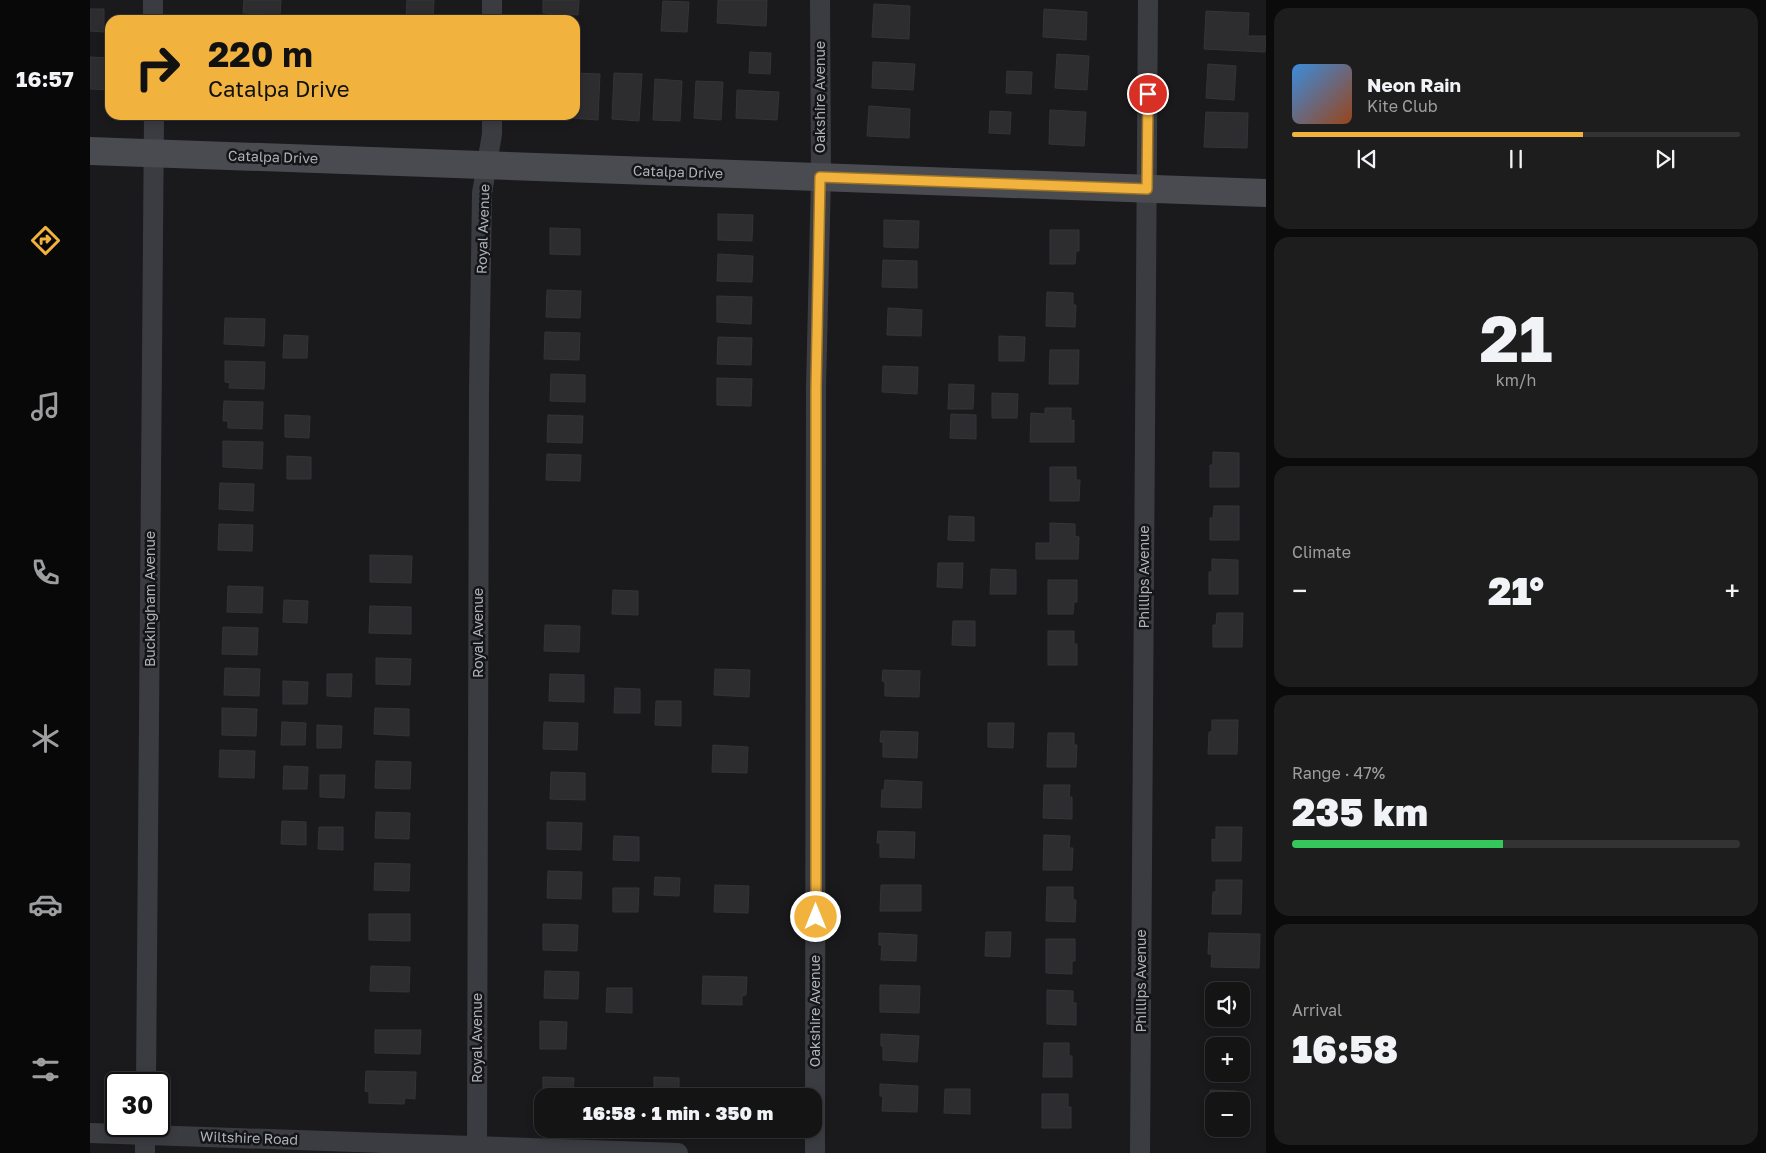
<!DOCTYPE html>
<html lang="en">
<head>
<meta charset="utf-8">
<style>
	body { margin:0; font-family:"Golos Text",sans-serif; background:#1d1d1e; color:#f1f3f6; height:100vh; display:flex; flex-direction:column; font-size:19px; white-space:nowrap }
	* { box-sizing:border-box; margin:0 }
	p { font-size:16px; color:#9d9ea0 }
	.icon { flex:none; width:28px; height:28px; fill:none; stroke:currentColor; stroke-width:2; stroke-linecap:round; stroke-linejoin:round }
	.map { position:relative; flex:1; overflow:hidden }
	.details { display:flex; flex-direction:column; gap:8px; padding:8px; background:#0b0b0c; width:500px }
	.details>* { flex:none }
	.guide { position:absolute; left:15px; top:15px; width:475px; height:105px; border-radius:15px; box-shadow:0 2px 8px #0003,0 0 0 1px #333334; background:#f1b33d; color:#111; overflow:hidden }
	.controls { position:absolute; left:1115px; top:982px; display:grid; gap:10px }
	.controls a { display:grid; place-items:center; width:45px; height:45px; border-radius:10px; background:#141415; box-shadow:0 2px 8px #0003,0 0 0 1px #333334; font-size:25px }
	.speed { position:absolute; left:15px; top:1072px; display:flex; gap:10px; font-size:25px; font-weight:700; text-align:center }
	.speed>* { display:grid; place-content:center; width:65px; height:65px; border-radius:50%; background:#141415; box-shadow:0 2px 8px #0003,0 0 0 1px #333334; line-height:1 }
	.speed .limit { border:2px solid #111; border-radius:8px; background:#fff; color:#111 }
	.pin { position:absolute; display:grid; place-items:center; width:42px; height:42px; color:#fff; margin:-21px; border:2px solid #fff; border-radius:50%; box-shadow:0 1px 5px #0007 }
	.me { position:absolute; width:55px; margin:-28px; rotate:0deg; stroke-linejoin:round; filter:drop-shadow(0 0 4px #0008) }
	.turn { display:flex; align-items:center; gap:18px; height:105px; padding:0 20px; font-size:22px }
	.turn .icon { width:65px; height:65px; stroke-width:2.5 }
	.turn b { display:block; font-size:35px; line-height:42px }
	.big { font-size:38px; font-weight:800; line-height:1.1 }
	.details .tile { flex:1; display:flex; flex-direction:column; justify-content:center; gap:8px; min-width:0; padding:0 18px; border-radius:15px; background:#1d1d1e }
	.details .dial { align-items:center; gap:0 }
	.dial b { font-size:65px; line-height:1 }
	.song { display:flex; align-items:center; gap:15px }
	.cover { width:60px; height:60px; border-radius:8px; background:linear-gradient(135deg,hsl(210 70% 55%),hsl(20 70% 35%)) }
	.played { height:5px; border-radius:2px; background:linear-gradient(90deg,#f1b33d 65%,#333334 65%) }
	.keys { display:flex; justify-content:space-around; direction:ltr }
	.heat { display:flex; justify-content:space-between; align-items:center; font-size:28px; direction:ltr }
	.charge { height:8px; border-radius:4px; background:linear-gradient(90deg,#34c759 47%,#333334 0) }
	.trip { position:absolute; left:444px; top:1088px; width:288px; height:50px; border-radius:15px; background:#141415; box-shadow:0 2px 8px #0003,0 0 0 1px #333334; font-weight:800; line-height:50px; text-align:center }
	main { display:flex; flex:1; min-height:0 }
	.tabs { display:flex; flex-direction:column; width:90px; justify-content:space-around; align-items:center; background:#080808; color:#9d9ea0 }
	.tabs .icon { width:35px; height:35px }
	.tabs .on { color:#f1b33d }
	.tabs b { font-size:22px; color:#f1f3f6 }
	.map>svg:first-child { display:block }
	.building { fill:#2d2d30; stroke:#343438 }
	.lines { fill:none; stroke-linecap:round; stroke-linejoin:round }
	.street { stroke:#3b3c41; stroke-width:20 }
	.secondary { stroke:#494b51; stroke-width:28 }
	.route-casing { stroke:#9d7428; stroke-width:12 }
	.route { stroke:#f1b33d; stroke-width:9 }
	.labels { text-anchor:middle; stroke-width:5; stroke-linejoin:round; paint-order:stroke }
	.street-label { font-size:14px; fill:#adb1bb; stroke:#151517 }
</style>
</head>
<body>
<main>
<nav class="tabs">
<b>16:57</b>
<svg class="icon on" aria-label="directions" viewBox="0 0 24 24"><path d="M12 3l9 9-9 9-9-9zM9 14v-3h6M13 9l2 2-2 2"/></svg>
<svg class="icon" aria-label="music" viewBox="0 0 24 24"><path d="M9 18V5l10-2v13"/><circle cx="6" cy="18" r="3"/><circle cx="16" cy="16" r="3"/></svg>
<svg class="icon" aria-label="phone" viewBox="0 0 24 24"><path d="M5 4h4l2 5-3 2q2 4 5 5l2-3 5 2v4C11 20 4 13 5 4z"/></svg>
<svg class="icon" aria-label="climate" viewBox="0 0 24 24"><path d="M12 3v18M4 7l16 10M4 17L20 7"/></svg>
<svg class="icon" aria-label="car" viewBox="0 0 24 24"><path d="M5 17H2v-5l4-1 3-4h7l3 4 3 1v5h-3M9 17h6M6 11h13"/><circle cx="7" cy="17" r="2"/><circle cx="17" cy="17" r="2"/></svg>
<svg class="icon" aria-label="filters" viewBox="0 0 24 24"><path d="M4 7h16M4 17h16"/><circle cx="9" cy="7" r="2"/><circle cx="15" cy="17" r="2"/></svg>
</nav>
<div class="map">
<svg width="1176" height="1153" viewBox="0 0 1176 1153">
	<rect width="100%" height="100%" fill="#1a1a1c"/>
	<g class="building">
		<polygon points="154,0 191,0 190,15 153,13"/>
		<polygon points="317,0 344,0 343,20 316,20"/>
		<polygon points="453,0 489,0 488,15 453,13"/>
		<polygon points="628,0 677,0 676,26 627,23"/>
		<polygon points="573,1 599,2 597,32 571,31"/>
		<polygon points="784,4 820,6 819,39 782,37"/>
		<polygon points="0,9 14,9 14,32 0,31"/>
		<polygon points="954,9 997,12 996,40 953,37"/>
		<polygon points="1116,11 1159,13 1158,36 1176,36 1175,52 1114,49"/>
		<polygon points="660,52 681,53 680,74 659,73"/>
		<polygon points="967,54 999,56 997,90 965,88"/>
		<polygon points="0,57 20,58 20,90 0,89"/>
		<polygon points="783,62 825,64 823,90 782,88"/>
		<polygon points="1118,64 1146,66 1144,100 1116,98"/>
		<polygon points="917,71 942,72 941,94 916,93"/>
		<polygon points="485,73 510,74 508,120 480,118 480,115 485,115"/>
		<polygon points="524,73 552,74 549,121 522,119"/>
		<polygon points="565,79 592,81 590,121 563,120"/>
		<polygon points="606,81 633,82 631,120 604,118"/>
		<polygon points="647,90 689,92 687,120 646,118"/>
		<polygon points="779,106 820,109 819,138 777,136"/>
		<polygon points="960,110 996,112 994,146 959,144"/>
		<polygon points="900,111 921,112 920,134 899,133"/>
		<polygon points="1116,112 1158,113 1157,148 1114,147"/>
		<polygon points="628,214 663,215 662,241 628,240"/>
		<polygon points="794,220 829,221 828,248 794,247"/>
		<polygon points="460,228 490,229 490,255 460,254"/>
		<polygon points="960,230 989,230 989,251 986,251 985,264 960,264"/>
		<polygon points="628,254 663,256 662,282 627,281"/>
		<polygon points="793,260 827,261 827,288 792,287"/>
		<polygon points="457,290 491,291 490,318 456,317"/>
		<polygon points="957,292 983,293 983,305 986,305 985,327 956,326"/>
		<polygon points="627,296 662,297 661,324 627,322"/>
		<polygon points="798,308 832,310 831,336 797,335"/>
		<polygon points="135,318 175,319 174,346 134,344"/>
		<polygon points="455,332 490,333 489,360 454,359"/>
		<polygon points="194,335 218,336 217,358 193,358"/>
		<polygon points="909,336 935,337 934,361 909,361"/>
		<polygon points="628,337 662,338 661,365 627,364"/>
		<polygon points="960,350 989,350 988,384 959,384"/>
		<polygon points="135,361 175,362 174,389 139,388 140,383 135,382"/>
		<polygon points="793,366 828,367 827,394 792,392"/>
		<polygon points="461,374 495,375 495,402 460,401"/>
		<polygon points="627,378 662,379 661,406 627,405"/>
		<polygon points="859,384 884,385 883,409 858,409"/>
		<polygon points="902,393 928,394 927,418 902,418"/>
		<polygon points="134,401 173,402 172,429 138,428 138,421 133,421"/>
		<polygon points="955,408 981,408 981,421 984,420 984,442 940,442 941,413 955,414"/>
		<polygon points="861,414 886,415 886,439 860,438"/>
		<polygon points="195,415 220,416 219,438 195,437"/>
		<polygon points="458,415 493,416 492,443 457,442"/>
		<polygon points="133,441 173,442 172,469 133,467"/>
		<polygon points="1123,452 1149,453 1149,487 1120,487 1120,465 1123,465"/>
		<polygon points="457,454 491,455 490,481 456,480"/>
		<polygon points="197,456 221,457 221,479 197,479"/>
		<polygon points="960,467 986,467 986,480 990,480 989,501 960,501"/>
		<polygon points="130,483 164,484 163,511 129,509"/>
		<polygon points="1124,506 1149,506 1149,540 1120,540 1120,518 1123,518"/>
		<polygon points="859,516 884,517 884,541 858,540"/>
		<polygon points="960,523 985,524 985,536 989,537 988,559 946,559 946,543 960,543"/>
		<polygon points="129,524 163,525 162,551 128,550"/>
		<polygon points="280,555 322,556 321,583 280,582"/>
		<polygon points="1122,559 1148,560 1148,594 1119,594 1119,572 1122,572"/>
		<polygon points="848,563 873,563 872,588 847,587"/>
		<polygon points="901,569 926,570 926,594 900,594"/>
		<polygon points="958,580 987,580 987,602 984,602 983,614 958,614"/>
		<polygon points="138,586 173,587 172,613 137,612"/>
		<polygon points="523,590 548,591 548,615 522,614"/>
		<polygon points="194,600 218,601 217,623 193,622"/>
		<polygon points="280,606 321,607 321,634 279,633"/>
		<polygon points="1127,613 1153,613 1152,647 1123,647 1123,625 1126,625"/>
		<polygon points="863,621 885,621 885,646 862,645"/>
		<polygon points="455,625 490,626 489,652 454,651"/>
		<polygon points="133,627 168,628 167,655 132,654"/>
		<polygon points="958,631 984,631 984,644 987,644 987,665 958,665"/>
		<polygon points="286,658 321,659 320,685 286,684"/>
		<polygon points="135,668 170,669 169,696 134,695"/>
		<polygon points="625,669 660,670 659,697 624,695"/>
		<polygon points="793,670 830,671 829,697 795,696 795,682 792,681"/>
		<polygon points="237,674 262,674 261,697 237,696"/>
		<polygon points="460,674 494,675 494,702 459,701"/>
		<polygon points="193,681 218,682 217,704 193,704"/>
		<polygon points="525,688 550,689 550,713 524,713"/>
		<polygon points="566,701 591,701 591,726 565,725"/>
		<polygon points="132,708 167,709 166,736 132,735"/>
		<polygon points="285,708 319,709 319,736 284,734"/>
		<polygon points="1122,720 1148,720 1147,754 1118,754 1119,732 1122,732"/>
		<polygon points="192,722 216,723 215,745 191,745"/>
		<polygon points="454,722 488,723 487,750 453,749"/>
		<polygon points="898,723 924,723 923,748 898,747"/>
		<polygon points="227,725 252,726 251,748 227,748"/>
		<polygon points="791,731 828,732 827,758 793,757 793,742 790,742"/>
		<polygon points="958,733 984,733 984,745 987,745 986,767 957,767"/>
		<polygon points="623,745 658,747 657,773 622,772"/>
		<polygon points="130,750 165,751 164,778 129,777"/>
		<polygon points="286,761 321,762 320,789 285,788"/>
		<polygon points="194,766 218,767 217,789 193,789"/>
		<polygon points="461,772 495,773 495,800 460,799"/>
		<polygon points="230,775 255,775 254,798 230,797"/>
		<polygon points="795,780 832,782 831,808 791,807 792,790 794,790"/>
		<polygon points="954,785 980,785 979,797 982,797 982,819 953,818"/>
		<polygon points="286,812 320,813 319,839 285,838"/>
		<polygon points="192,821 216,822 216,845 191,844"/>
		<polygon points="457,822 492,823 491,850 457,849"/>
		<polygon points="229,827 253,827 253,850 228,849"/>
		<polygon points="1126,827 1152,827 1151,861 1122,861 1122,839 1126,840"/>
		<polygon points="788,831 825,832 824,858 790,857 790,843 787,843"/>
		<polygon points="954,835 980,836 979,848 983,848 982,870 953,870"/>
		<polygon points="524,836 549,837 549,861 523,860"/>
		<polygon points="285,863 320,864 319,891 284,890"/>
		<polygon points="458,871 492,872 491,899 457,898"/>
		<polygon points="565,877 590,878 589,896 564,895"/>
		<polygon points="1126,880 1152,880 1151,914 1122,914 1123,892 1126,892"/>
		<polygon points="625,885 659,886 658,913 624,912"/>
		<polygon points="791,885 831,885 831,911 790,911"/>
		<polygon points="957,887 983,887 983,900 986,900 985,922 956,921"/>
		<polygon points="523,888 549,888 548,912 523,912"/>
		<polygon points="279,914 320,914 320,941 279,940"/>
		<polygon points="453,924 488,925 487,951 453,950"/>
		<polygon points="896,932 921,932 920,957 895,956"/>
		<polygon points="789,933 827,935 826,961 791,960 792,945 789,945"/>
		<polygon points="1119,933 1170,934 1169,968 1121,967 1122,954 1118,954"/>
		<polygon points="956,939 985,939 985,961 982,961 982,974 956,973"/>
		<polygon points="281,966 320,967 319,992 280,991"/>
		<polygon points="455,971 489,972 488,999 454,998"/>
		<polygon points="613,976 657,977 656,995 652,996 652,1005 612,1004"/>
		<polygon points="790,985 830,986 829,1013 790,1012"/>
		<polygon points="1121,985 1147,985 1147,991 1124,991 1124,1019 1147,1019 1118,1019 1118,997 1121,997"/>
		<polygon points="517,988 542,988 542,1013 516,1012"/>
		<polygon points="957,990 983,991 983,1003 986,1003 986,1025 957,1024"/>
		<polygon points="450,1021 477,1022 476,1049 450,1049"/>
		<polygon points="285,1030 331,1030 330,1054 285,1053"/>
		<polygon points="791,1034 829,1036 827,1062 793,1060 793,1046 791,1046"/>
		<polygon points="1117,1039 1146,1039 1146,1046 1124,1046 1124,1073 1120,1073 1120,1061 1117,1060"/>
		<polygon points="954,1043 979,1043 979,1056 982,1056 982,1077 953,1077"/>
		<polygon points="276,1071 326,1072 325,1099 315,1098 314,1104 279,1103 279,1092 275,1091"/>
		<polygon points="453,1077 484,1078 483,1096 453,1096"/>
		<polygon points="564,1077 589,1078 589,1096 564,1096"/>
		<polygon points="790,1084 828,1086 827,1112 792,1111 793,1096 790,1096"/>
		<polygon points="855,1089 880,1089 880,1114 854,1113"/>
		<polygon points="1120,1090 1146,1091 1146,1101 1124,1101 1124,1125 1117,1125 1117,1103 1120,1103"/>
		<polygon points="952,1094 978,1094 978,1107 981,1107 981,1128 952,1128"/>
	</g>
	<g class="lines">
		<g class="street">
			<polyline points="63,0 63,20"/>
			<polyline points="402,0 402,20"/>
			<polyline points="56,1084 64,115"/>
			<polyline points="0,1133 588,1153"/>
			<polyline points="55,1153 55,1126"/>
			<polyline points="387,1153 389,390 392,193 402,134 402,115"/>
			<polyline points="725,1153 726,388 731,177 730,0"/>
			<polyline points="1050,1153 1058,0"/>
		</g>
		<polyline class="secondary" points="0,151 1176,193"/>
	</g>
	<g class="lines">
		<g class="route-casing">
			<polyline id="route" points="726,917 726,388 730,177 1057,189 1058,94"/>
		</g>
		<use href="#route" class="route"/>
	</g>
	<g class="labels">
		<g class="street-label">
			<text transform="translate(730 97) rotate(-90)" y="5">Oakshire Avenue</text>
			<text transform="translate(183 157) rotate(2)" y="5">Catalpa Drive</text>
			<text transform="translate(588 172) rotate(2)" y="5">Catalpa Drive</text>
			<text transform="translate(393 229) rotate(-88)" y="5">Royal Avenue</text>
			<text transform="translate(1054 577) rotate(-90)" y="5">Phillips Avenue</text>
			<text transform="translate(60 599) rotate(-90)" y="5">Buckingham Avenue</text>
			<text transform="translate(388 633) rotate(-90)" y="5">Royal Avenue</text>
			<text transform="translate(1051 981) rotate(-90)" y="5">Phillips Avenue</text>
			<text transform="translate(725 1011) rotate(-90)" y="5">Oakshire Avenue</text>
			<text transform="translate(387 1038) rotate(-90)" y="5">Royal Avenue</text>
			<text transform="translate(159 1138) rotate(2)" y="5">Wiltshire Road</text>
		</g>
	</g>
</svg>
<div class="controls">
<a><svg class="icon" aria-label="sound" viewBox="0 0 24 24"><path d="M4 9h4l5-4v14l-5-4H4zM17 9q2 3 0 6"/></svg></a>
<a>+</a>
<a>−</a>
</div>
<div class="speed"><div class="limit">30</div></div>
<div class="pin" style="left:1058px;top:94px;background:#d93025"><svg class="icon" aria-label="arrive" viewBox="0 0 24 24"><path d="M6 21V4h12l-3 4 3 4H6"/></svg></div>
<svg class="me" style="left:726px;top:917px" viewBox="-20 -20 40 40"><circle r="17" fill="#f1b33d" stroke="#fff" stroke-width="3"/><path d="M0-11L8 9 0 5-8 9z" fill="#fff"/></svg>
<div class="trip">16:58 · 1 min · 350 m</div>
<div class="guide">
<div class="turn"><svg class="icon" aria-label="right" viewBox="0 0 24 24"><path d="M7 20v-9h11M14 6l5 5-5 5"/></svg><div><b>220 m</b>Catalpa Drive</div></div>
</div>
</div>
<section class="details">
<div class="tile">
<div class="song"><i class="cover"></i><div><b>Neon Rain</b><p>Kite Club</p></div></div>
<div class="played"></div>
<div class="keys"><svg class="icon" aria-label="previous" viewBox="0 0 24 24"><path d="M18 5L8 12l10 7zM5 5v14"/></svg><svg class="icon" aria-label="pause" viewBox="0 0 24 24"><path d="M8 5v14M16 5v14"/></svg><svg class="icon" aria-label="next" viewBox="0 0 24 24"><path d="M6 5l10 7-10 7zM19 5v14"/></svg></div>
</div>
<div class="tile dial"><b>21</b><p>km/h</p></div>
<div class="tile"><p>Climate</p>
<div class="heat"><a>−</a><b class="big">21°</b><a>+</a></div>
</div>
<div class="tile"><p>Range · 47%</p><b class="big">235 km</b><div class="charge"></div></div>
<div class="tile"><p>Arrival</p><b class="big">16:58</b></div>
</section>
</main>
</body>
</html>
